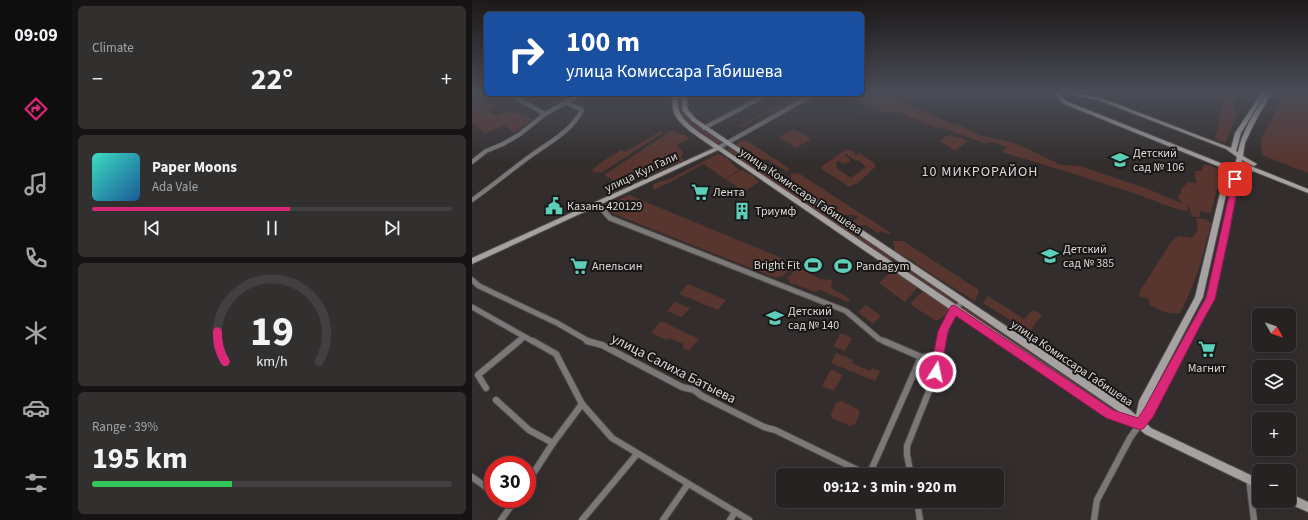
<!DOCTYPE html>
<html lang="en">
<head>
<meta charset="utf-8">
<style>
	body { margin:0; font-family:"Source Sans 3",sans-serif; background:#322f2f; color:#f1f3f6; height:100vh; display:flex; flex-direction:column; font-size:15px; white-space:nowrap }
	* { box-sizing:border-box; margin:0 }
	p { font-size:13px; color:#a4a4a5 }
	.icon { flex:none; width:22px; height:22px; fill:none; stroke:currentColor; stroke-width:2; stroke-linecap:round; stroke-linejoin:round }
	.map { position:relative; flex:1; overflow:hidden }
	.panel { display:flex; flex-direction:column; gap:6px; padding:6px; background:#151313; width:400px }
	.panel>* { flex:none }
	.top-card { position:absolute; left:12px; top:12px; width:380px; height:84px; border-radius:6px; box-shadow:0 4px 16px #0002,0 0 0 1px #423f40; background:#1a4fa0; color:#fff; overflow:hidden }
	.needle { width:26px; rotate:130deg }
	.tools { position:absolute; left:780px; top:308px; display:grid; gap:8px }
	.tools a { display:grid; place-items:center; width:44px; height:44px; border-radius:6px; background:#262222; box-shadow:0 4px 16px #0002,0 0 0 1px #423f40; font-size:20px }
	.speed { position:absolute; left:12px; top:456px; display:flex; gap:8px; font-size:20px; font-weight:700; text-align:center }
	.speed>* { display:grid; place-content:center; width:52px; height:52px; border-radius:50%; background:#262222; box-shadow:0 4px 16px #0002,0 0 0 1px #423f40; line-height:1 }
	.speed .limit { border:6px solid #d22; background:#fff; color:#111 }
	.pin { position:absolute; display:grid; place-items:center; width:34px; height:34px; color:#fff; margin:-17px; border-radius:8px; box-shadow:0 2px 6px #0006 }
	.me { position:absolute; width:44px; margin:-22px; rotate:10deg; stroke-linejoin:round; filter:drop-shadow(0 0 3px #0008) }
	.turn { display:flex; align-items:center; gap:14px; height:84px; padding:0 16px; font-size:18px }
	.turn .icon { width:52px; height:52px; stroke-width:2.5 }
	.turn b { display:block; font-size:28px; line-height:34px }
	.big { font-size:30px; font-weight:700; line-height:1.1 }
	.panel .tile { flex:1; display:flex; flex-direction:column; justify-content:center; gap:6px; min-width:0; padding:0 14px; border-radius:6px; background:#322f2f }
	.panel .dial { align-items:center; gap:0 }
	.dial svg { height:104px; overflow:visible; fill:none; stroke:#423f40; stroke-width:7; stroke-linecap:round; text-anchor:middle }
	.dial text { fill:#f1f3f6; stroke:none }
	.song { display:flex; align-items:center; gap:12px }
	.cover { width:48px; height:48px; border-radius:6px; background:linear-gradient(135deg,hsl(170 70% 55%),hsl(210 70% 35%)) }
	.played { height:4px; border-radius:2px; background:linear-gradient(90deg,#db2777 55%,#423f40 55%) }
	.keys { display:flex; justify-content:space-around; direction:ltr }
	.heat { display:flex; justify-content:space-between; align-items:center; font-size:22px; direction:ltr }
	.charge { height:6px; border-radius:3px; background:linear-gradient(90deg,#34c759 39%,#423f40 0) }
	.trip { position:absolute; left:304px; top:468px; width:228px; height:40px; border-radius:6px; background:#262222; box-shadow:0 4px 16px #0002,0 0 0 1px #423f40; font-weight:700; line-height:40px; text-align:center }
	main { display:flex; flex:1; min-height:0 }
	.tab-bar { display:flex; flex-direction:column; width:72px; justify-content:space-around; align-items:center; background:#0f0e0e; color:#a4a4a5 }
	.tab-bar .icon { width:28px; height:28px }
	.tab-bar .current { color:#db2777 }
	.tab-bar b { font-size:18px; color:#f1f3f6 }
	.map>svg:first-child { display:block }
	.green { fill:#59352f; fill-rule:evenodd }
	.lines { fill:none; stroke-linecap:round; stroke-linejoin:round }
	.street-far2-casing { stroke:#4e4949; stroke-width:5.5 }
	.street-far1-casing { stroke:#4e4949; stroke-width:7 }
	.street-casing { stroke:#4e4949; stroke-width:8 }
	.secondary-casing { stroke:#4e4949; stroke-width:2 }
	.street-far2 { stroke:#7b7978; stroke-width:4 }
	.street-far1 { stroke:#7b7978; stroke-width:5 }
	.street { stroke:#7b7978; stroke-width:6 }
	.secondary { fill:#a6a2a1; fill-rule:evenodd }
	.route { fill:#db2777; stroke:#8e194d }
	.labels { text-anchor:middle; stroke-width:4; stroke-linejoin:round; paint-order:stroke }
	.poi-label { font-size:12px; fill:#ddd9d9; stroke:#191716; text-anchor:start }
	.street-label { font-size:12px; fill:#ddd9d9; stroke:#191716 }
	.quarter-label { font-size:14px; letter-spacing:1px; fill:#ddd9d9; stroke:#191716 }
	.near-street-label { font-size:14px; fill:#ddd9d9; stroke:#191716 }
</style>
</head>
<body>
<main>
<nav class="tab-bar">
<b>09:09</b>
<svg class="icon current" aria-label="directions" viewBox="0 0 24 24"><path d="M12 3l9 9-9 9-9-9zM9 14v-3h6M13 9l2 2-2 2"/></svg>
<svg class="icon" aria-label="music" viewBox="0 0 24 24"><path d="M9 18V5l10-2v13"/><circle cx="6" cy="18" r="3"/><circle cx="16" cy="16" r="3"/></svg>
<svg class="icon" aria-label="phone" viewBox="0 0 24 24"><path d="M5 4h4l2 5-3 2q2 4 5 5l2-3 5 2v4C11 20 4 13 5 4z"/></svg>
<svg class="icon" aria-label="climate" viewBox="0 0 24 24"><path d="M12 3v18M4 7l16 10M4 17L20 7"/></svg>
<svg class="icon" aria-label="car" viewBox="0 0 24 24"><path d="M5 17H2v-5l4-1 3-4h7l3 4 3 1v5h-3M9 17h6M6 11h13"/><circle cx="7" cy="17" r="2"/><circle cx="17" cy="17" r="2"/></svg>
<svg class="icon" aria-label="filters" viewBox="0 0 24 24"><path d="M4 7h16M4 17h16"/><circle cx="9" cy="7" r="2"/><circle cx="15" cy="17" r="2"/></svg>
</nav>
<section class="panel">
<div class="tile"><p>Climate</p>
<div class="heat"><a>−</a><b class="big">22°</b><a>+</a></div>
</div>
<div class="tile">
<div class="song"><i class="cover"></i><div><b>Paper Moons</b><p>Ada Vale</p></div></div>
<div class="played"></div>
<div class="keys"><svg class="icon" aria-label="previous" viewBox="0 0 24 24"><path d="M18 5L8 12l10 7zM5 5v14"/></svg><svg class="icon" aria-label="pause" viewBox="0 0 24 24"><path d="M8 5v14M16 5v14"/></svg><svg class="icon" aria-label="next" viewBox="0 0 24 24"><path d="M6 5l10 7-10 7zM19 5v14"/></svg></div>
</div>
<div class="tile dial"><svg viewBox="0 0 100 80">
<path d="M14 69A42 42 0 1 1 86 69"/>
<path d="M14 69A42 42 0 0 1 8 46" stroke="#db2777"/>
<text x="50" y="56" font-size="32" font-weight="700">19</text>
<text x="50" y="72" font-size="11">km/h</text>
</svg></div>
<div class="tile"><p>Range · 39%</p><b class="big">195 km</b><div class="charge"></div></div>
</section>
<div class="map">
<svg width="836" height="520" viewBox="0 0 836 520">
	<rect width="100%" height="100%" fill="#332e2d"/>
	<g class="green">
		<polygon points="0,92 4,92 17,102 26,106 16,111 24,116 37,110 61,119 42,133 32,125 13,134 0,123"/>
		<path d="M390,92L406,97L411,93L478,123L493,127L507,135L543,143L589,165L608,166L676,189L711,204L705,197L709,193V189L716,182L725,183L723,178V171H730V167L733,164L750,171L739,213L728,211V217H722L718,212V207L712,204L716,207V211C705,211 679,199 667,195C624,181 580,167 536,154L530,152L535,147L520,142L512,143L468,127L464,128L425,111L416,113L407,111L373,94H390Z"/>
		<polygon points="754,92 766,92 762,106 764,117 753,143 743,139"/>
		<polygon points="814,92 836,92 836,173 790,155 789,139"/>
		<path d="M205,94H210C210,120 230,128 249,141V143L245,144L212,119L205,107Z"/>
		<path d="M328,94H340L314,109L303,111L298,115L293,114C286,117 278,121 273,127L267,126Z"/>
		<polygon points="322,129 339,139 324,148 307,137"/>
		<polygon points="189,131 192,132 129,173 119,171 131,161 149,150 153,152"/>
		<polygon points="199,131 203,132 208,135 212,134 217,139 205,145 211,153 209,157 212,160 158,183 144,182 132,175"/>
		<polygon points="477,134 485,138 487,137 496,141 483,151 468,141"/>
		<polygon points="269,140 275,141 318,169 314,171 296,160 282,158 279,155 281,153 279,151 276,152 264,145"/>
		<polygon points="259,148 419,256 420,259 415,260 254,150"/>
		<path d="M375,149L383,152L382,154L385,155L387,153L401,162L404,166C397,173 387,184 377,187L350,169V166ZM373,154H376L375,155L384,161L386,160L394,167L379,178L365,168L364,163L366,161L373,164L378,161L377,158L372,156Z"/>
		<polygon points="246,154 255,158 267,170 253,179 232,164 183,190 181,189 181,184 200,178"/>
		<polygon points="269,170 280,175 287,182 272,192 254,179"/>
		<path d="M326,173L419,233L415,234L410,231L406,233L393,225L383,226L379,223L386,217C381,213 375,216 369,214C365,213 364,211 359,211L319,180V174Z"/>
		<polygon points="157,195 324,264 312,275 304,278 132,210 134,206"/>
		<path d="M724,218L734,219L739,223C731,256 724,283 708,313C698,315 685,310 677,304V299L667,296L668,291L699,242L706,236L720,238L726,229Z"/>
		<polygon points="421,241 431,241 507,290 503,301 447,266 442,261 423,252"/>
		<polygon points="425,263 429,263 484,300 484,302 481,304 423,265"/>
		<polygon points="325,269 331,270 348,279 360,280 359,288 378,299 376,302 348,290 343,292 323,284 319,284 315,278"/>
		<polygon points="423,271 446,287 433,302 407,283 419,272"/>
		<polygon points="216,284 254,300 246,310 207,294"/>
		<polygon points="451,291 477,308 476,314 464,321 438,304"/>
		<polygon points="516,296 552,319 561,310 570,315 563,324 558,333 511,303"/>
		<polygon points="203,302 218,308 210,317 195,311"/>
		<polygon points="394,305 409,316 401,324 386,312"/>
		<polygon points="492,305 601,379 600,382 489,309 489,306"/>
		<polygon points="189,321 227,339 217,351 210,348 212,344 198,338 195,340 179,333"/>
		<polygon points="369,333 380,338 373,351 361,346"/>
		<polygon points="364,353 381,360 380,363 398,371 400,368 408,371 403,381 359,363"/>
		<polygon points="359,369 371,375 362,391 350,386"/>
		<polygon points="369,401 386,409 388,413 383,424 378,426 360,418 359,414 364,403"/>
	</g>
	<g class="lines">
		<g class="street-far2-casing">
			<g id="street-far2">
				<polyline points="37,94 73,114"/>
				<polyline points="232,128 296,94"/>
				<polyline points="246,148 342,94"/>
				<polyline points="0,162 14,151 31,144 48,134 73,114 109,94"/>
				<path d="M0,200C20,186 38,171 57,157C77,142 98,133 110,110L93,102"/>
			</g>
		</g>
		<g class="street-far1-casing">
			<g id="street-far1">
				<polyline points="126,204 138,218 374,311 407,339 414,342"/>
				<polyline points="0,280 7,286 85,323 118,342"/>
				<polyline points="0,307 62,342"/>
				<polyline points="46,342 52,337"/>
				<polyline points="470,342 478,318 490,301"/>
			</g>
		</g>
		<g class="street-casing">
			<g id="street">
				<polyline points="61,341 84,354 110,404 140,438 277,520"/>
				<polyline points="115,341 130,345 210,387 222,390 230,396 292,427 303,430 396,475"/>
				<polyline points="412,341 449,357 467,355"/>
				<polyline points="14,388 6,375 47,341"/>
				<polyline points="24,400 57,430 81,443"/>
				<polyline points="397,475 449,357"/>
				<polyline points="439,475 435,455 435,446 461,381 470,341"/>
				<polyline points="0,477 21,492"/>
				<polyline points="777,479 782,520"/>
				<polyline points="55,483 81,443 110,404"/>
				<polyline points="445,501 448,520"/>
				<polyline points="29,520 44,499"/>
				<polyline points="110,520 165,454"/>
				<polyline points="191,520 216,484"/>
				<polyline points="258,520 263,512"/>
				<polyline points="622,520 625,500 658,438 668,424"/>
			</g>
		</g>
		<g class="secondary-casing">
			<g id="secondary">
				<path d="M582,92H586L594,101L751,164L757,165L763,164L765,157L754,149L626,100L592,93L590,92H597L629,98L759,148L763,133L790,92H794L769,133L764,151L766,152C770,130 784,110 796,92H800L781,126L773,143L771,156L785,164L782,166L770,160L769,164L776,165L836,189V193L773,168L769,167L756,237L742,299L679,416L674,423L679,428L787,479V489L673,434L665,427L635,417L246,150L0,264V258L242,148C230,139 208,127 202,113C200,107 200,100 201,94H205C205,115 212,121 228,133L641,410L649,413L220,121L210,110V94H214L216,110L224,119L651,404L664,415L667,401L723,297L754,168L748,167L590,103ZM760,168H763L750,237L734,298L674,408V405L731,297Z"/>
				<polygon points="817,493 836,502 836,512 813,502 817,501"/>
			</g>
		</g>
		<use href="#street-far2" class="street-far2"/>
		<use href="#street-far1" class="street-far1"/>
		<use href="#street" class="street"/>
		<use href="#secondary" class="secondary"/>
	</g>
	<linearGradient id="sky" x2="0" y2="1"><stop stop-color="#1c1919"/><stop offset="0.56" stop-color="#4a4c57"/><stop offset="1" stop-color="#4a4c57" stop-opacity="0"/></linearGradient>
	<rect width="836" height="164" fill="url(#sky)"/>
	<polygon class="route" points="761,177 763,177 767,179 757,234 743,299 730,322 681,417 672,428 668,430 634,418 484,316 476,331 469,372 468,375 464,377 460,375 458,372 466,331 479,306 482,305 641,410 666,418 672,409 734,298"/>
	<defs>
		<g id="school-bare" transform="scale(1.38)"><path d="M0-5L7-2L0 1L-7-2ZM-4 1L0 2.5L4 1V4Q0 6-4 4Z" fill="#5cceba" stroke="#191716" stroke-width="2.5" paint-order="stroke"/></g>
		<g id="supermarket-bare" transform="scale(1.38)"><path d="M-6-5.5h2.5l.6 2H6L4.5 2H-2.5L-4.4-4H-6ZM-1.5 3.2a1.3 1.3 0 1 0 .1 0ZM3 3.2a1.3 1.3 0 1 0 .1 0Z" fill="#5cceba" stroke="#191716" stroke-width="2.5" paint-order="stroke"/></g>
		<g id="civic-bare" transform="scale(1.38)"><path d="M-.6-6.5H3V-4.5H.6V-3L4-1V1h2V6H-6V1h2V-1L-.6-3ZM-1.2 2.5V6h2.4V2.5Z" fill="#5cceba" stroke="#191716" stroke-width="2.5" paint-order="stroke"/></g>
		<g id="building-bare" transform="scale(1.38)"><path d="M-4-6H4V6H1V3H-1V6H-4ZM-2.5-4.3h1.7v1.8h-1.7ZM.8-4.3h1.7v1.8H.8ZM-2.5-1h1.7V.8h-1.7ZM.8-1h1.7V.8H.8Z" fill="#5cceba" stroke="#191716" stroke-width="2.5" paint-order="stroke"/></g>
		<g id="stadium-bare" transform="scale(1.38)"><path d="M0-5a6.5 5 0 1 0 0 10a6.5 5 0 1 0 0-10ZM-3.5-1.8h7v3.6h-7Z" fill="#5cceba" stroke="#191716" stroke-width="2.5" paint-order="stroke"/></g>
	</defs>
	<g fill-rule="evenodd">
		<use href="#school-bare" x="648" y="160"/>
		<use href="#supermarket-bare" x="228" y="192"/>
		<use href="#civic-bare" x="82" y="206"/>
		<use href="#building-bare" x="270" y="211"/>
		<use href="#school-bare" x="578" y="256"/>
		<use href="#stadium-bare" x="341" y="265"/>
		<use href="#supermarket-bare" x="107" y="266"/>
		<use href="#stadium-bare" x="371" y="266"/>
		<use href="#school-bare" x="303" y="318"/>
		<use href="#supermarket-bare" x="735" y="349"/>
	</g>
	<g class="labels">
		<g class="poi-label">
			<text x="661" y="157">Детский<tspan x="661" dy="14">сад № 106</tspan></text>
			<text x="241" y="196">Лента</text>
			<text x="95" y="210">Казань 420129</text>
			<text x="283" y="215">Триумф</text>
			<text x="591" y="253">Детский<tspan x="591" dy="14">сад № 385</tspan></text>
			<text x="328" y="269" text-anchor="end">Bright Fit</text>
			<text x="120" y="270">Апельсин</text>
			<text x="384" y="270">Pandagym</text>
			<text x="316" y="315">Детский<tspan x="316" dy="14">сад № 140</tspan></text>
			<text x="735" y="372" text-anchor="middle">Магнит</text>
		</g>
		<g class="street-label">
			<text transform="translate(169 172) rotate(-25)" y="4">улица Кул Гали</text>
			<text transform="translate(329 191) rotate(34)" y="4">улица Комиссара Габишева</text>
			<text transform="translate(600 363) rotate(34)" y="4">улица Комиссара Габишева</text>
		</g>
		<g class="quarter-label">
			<text x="508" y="176">10 МИКРОРАЙОН</text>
		</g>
		<g class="near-street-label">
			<text transform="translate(202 368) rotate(27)" y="5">улица Салиха Батыева</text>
		</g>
	</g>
</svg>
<div class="tools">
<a><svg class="needle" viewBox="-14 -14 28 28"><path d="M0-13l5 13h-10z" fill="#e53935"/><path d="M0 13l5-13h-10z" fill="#a4a4a5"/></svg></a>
<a><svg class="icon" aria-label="layers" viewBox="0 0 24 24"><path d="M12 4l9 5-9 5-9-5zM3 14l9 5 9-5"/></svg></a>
<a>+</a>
<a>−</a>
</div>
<div class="speed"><div class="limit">30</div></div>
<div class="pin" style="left:763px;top:179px;background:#d93025"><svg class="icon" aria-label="arrive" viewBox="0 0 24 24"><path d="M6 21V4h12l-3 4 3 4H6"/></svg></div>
<svg class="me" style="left:464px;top:372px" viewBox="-20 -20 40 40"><circle r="17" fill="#db2777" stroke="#fff" stroke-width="3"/><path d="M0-11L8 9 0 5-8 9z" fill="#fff"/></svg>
<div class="trip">09:12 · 3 min · 920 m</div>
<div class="top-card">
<div class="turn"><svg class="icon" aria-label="right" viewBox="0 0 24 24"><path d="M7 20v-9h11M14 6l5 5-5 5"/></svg><div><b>100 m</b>улица Комиссара Габишева</div></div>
</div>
</div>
</main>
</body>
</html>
